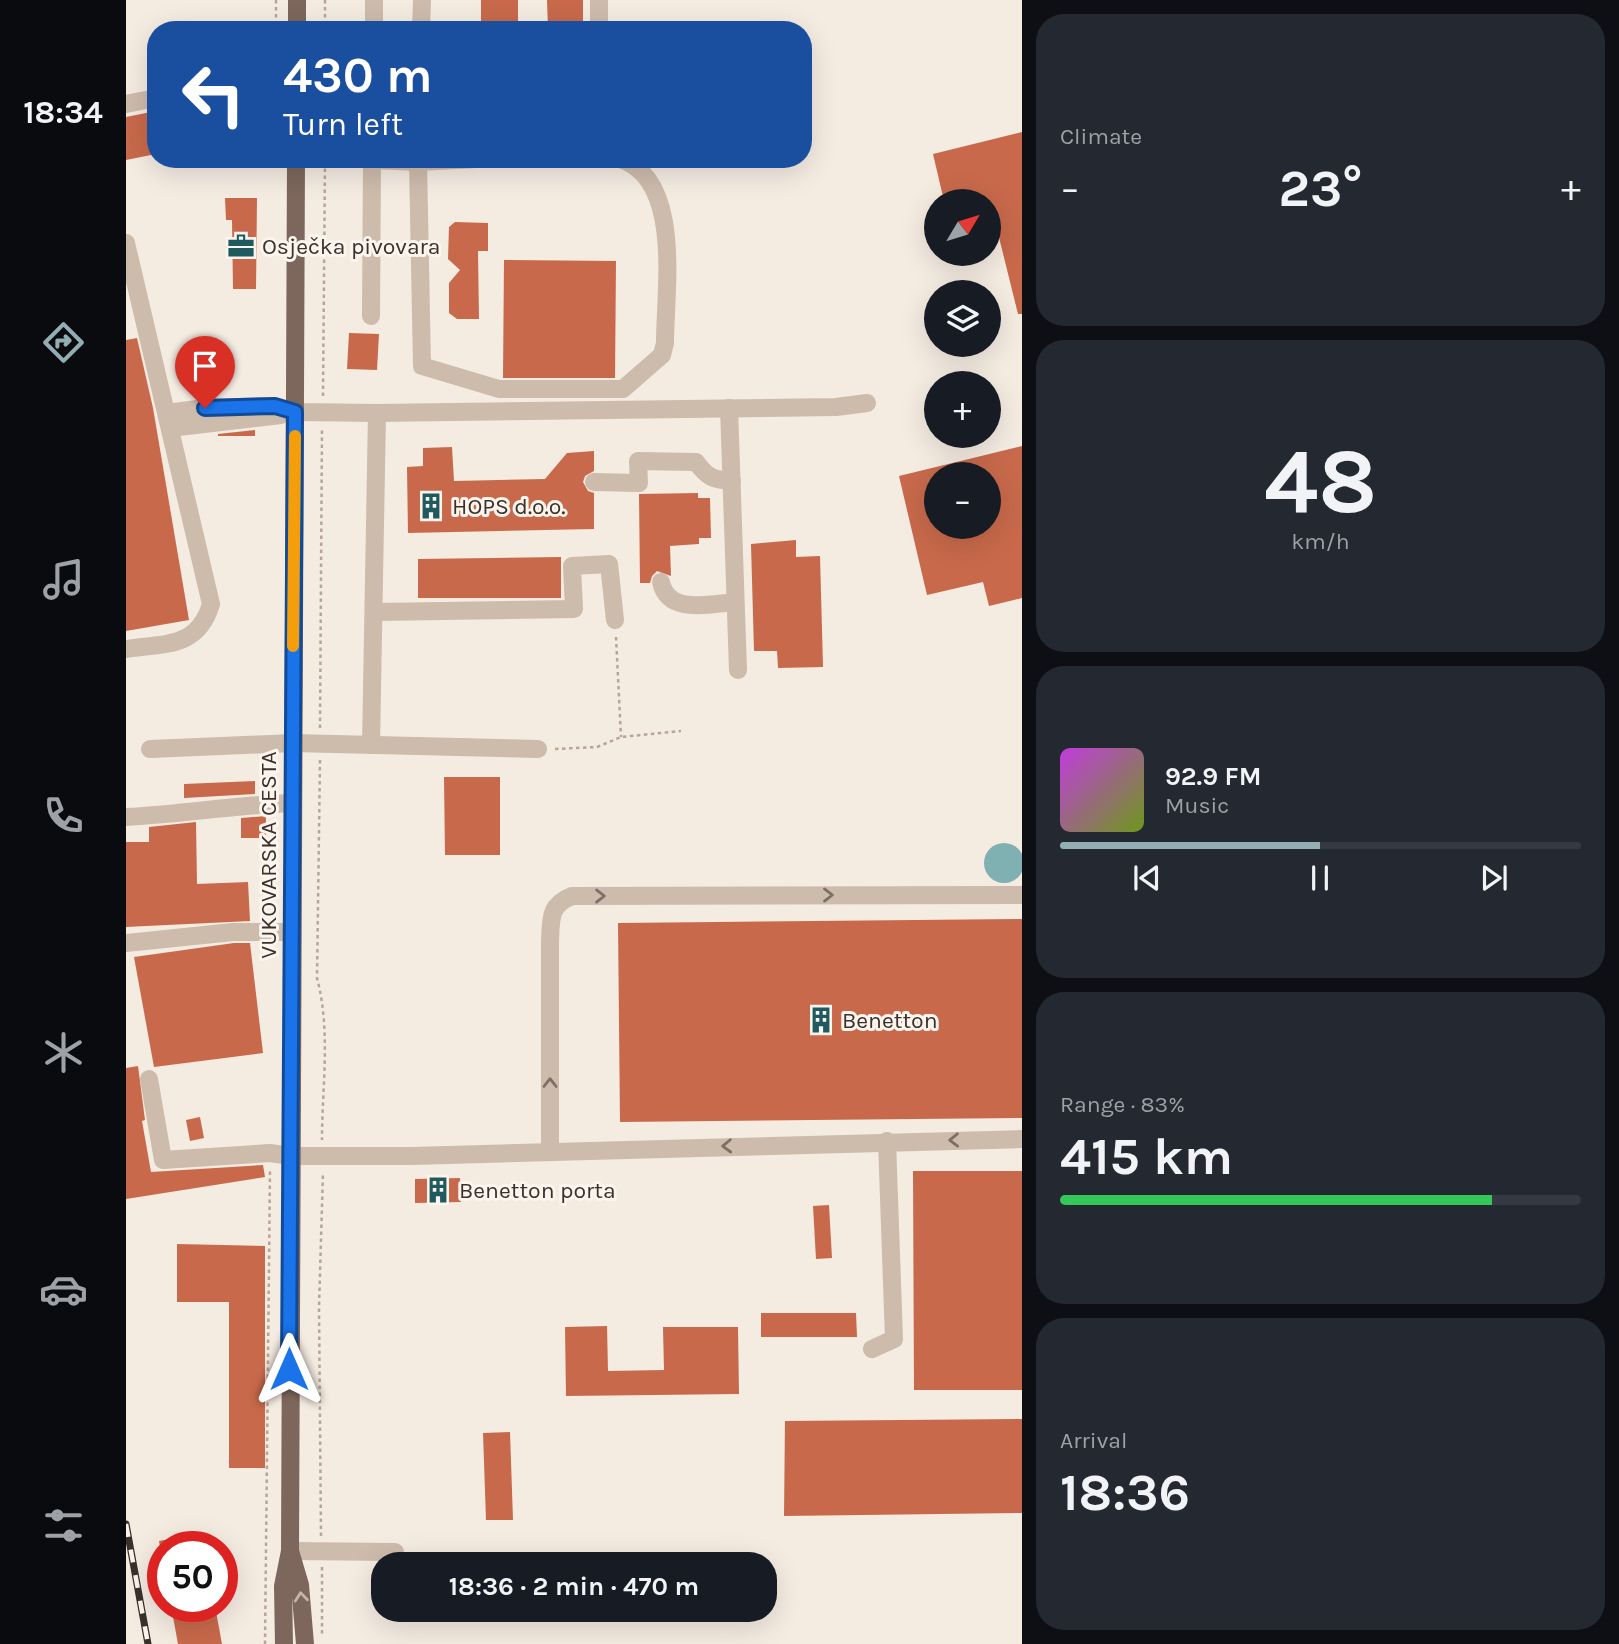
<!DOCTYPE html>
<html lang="en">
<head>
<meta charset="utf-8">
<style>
	body { margin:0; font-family:Karla,sans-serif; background:#242831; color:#f1f3f6; height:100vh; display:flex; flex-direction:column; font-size:26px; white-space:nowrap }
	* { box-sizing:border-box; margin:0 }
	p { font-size:23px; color:#9ea1a6 }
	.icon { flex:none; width:38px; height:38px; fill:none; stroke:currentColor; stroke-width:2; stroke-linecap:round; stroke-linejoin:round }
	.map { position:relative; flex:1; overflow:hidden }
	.drawer { display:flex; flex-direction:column; gap:14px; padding:14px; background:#0d0f14; width:597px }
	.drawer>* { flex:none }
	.guide { position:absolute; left:21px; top:21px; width:665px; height:147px; border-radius:28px; box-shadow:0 7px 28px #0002; background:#1a4fa0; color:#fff; overflow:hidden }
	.needle { width:46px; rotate:52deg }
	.buttons { position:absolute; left:798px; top:189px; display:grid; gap:14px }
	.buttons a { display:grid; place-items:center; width:77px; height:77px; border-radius:50%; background:#171b24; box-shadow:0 7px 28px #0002; font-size:35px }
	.speed { position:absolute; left:21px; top:1531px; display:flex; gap:14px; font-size:35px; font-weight:700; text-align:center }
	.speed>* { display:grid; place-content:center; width:91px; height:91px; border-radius:50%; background:#171b24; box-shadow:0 7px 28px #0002; line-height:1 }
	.speed .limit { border:10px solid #d22; background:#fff; color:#111 }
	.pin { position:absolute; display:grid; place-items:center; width:60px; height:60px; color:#fff; margin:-72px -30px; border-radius:50% 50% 50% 0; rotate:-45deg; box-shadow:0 0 7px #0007 }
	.pin .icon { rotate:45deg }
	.me { position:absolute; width:77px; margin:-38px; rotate:0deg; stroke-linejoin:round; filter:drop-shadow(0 0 5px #0008) }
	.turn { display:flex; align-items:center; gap:24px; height:147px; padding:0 21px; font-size:32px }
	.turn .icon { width:91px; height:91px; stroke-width:2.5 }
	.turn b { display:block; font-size:49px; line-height:60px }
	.big { font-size:52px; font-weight:700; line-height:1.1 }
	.drawer .tile { flex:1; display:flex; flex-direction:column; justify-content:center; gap:10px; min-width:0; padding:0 24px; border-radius:28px; background:#242831 }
	.drawer .dial { align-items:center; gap:0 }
	.dial b { font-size:91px; line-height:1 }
	.song { display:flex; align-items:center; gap:21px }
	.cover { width:84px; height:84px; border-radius:10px; background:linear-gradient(135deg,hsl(290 70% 55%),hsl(80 70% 35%)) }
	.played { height:7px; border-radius:4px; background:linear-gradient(90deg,#92aeb2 50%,#363941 50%) }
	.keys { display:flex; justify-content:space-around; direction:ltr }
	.heat { display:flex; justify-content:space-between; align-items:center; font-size:38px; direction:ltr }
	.charge { height:10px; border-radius:5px; background:linear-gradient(90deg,#34c759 83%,#363941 0) }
	.trip { position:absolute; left:245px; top:1552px; width:406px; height:70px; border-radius:28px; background:#171b24; box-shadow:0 7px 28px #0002; font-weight:700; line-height:70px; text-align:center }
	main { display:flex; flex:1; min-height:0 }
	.tab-bar { display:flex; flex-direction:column; width:126px; justify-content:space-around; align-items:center; background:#090b0e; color:#9ea1a6 }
	.tab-bar .icon { width:49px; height:49px }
	.tab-bar .active { color:#92aeb2 }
	.tab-bar b { font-size:32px; color:#f1f3f6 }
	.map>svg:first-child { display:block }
	.water { fill:#7fb0b2 }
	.building { fill:#c8694b; fill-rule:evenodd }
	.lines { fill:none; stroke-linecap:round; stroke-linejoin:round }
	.path { stroke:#b9a596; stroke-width:2.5; stroke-dasharray:3.5 3.5; stroke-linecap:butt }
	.minor { stroke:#cdbbac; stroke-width:18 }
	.major { stroke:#7d675c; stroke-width:18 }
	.rail-casing { stroke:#3b302b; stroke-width:7 }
	.rail { stroke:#fbf5ee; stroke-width:4.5; stroke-dasharray:13; stroke-linecap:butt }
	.oneway { stroke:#7d6f65 }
	.oneway2 { stroke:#c2b5ac }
	.route-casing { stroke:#114b97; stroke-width:18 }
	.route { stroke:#1a73e8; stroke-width:12 }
	.slow { stroke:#f59e0b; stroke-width:12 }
	.labels { text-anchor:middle; stroke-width:6; stroke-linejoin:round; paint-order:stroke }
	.poi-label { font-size:23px; fill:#3b302b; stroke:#fbf5ee; text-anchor:start }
	.street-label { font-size:23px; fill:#3b302b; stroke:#fbf5ee }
</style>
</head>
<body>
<main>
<nav class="tab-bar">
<b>18:34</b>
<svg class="icon active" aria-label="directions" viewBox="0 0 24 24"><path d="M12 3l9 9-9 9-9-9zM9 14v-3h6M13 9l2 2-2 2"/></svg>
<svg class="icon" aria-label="music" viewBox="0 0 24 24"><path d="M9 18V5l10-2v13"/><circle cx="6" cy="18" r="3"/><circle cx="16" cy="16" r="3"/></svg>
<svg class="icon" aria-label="phone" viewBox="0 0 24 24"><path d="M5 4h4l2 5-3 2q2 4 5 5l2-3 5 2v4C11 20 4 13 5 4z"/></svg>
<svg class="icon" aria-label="climate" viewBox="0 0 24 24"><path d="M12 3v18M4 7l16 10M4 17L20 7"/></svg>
<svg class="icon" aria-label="car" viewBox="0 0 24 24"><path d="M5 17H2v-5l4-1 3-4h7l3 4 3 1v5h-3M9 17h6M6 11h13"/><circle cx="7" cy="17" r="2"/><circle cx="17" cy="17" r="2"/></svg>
<svg class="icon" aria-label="filters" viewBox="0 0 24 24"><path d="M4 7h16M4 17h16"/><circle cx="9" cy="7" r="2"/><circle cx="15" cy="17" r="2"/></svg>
</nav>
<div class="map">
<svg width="897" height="1644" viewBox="0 0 897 1644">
	<rect width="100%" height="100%" fill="#f4ebe1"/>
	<circle class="water" cx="878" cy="863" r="20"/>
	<g class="building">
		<rect x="355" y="0" width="37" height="30"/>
		<polygon points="421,0 457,0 457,30 422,30"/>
		<polygon points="30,111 30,154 0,160 0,117"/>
		<polygon points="896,132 896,314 892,314 864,201 818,201 807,154"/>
		<polygon points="99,198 131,198 130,289 107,289 106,220 100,220"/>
		<polygon points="329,222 362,223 362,251 352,251 353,319 331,319 323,313 323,283 334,270 322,259 323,227"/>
		<polygon points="378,260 490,261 489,378 377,378"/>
		<polygon points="223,333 253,334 251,370 221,369"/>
		<polygon points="11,338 27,408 63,620 0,631 0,340"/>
		<polygon points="129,430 129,436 92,436 92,434"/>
		<path d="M896,446V598L863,606L857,582L801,595L773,476ZM810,474H863V527H810Z"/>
		<polygon points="326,447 328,481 419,479 441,453 468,451 468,471 459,476 457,482 462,491 468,493 468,529 282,533 281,467 297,466 297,448"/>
		<polygon points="572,493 572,498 584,498 585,538 573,538 573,544 544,546 545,576 531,571 526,576 524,583 514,583 513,494"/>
		<polygon points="670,540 670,557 694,556 697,667 652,668 651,651 628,651 625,544"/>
		<polygon points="435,557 435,598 292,598 292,559"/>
		<polygon points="318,777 374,777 374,855 319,855"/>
		<polygon points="129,781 129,794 58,798 58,784"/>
		<polygon points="140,816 140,838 115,838 115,818"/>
		<polygon points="70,822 71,884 122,882 124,921 0,927 0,842 23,842 23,827"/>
		<polygon points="896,919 896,1118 494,1122 492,923"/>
		<polygon points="108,943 124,943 137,1053 28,1067 8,957"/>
		<polygon points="12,1066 19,1120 16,1121 25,1172 137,1165 139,1177 0,1199 0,1068"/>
		<polygon points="74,1117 78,1138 64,1141 60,1120"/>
		<polygon points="787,1171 896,1171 896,1390 788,1390"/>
		<polygon points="334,1178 335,1202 289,1203 289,1179"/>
		<polygon points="703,1205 706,1258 690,1259 687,1206"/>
		<polygon points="51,1244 139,1246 139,1468 103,1468 103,1302 51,1302"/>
		<polygon points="635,1313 730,1313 731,1337 635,1337"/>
		<polygon points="481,1326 482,1371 538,1370 537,1327 612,1327 613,1394 440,1396 439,1327"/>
		<polygon points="896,1419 896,1513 658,1516 659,1421"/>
		<polygon points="384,1432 387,1520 360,1520 357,1433"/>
		<polygon points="76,1533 78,1547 34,1547 33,1541"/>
		<polygon points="45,1606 89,1606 96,1644 52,1644"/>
	</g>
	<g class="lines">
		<g class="path">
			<polyline points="150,0 150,30"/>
			<polyline points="199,0 199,30"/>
			<polyline points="197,396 199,159"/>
			<polyline points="490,637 495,737"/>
			<polyline points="194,728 196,427"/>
			<polyline points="429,749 471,747 495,737 555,731"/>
			<path d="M194,760L191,978C205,1031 196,1086 196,1140"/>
			<polyline points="195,1536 193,1307 197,1172"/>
			<polyline points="196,1567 196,1637"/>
			<polyline points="139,1644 144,1170"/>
		</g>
		<g class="minor">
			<polyline points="248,30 248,0"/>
			<polyline points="295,30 296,0"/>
			<polyline points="473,30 473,0"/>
			<polyline points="0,104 30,98"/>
			<path d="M351,159L292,162L296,366L373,389H497L536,355L539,343C539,290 557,179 494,159"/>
			<polyline points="246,160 292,162 292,159"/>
			<path d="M0,243L85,604C72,648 40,643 0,649"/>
			<polyline points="245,316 246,159"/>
			<polyline points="603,408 612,670"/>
			<polyline points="41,413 79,408 149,406 169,412 251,413 710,407 741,403"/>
			<polyline points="44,428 155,415"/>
			<path d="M468,482L513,483L512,461L570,462C581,477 587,480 606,481"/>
			<path d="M535,582C542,615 583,604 609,602"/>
			<polyline points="248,612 448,609 446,566 483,564 489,620"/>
			<polyline points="245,745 251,413"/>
			<polyline points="24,749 167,743 412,749"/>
			<path d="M0,817C56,814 110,805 167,803"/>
			<polyline points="0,943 107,932 166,932"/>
			<polyline points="23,1079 37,1160 144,1153 165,1156 286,1156 897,1139"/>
			<path d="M424,1152V942C425,919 423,905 446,896L897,895"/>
			<polyline points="746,1349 768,1339 761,1141"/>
			<polyline points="164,1551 269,1552"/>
		</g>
		<g class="major">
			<polyline points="171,30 171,0"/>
			<polyline points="164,1551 174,1585 179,1644"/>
			<polyline points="158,1644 157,1586 164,1551 170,159"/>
		</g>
		<g class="rail-casing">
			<polyline id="rail" points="0,1524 22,1644"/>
		</g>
		<use href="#rail" class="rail"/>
	</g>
	<defs><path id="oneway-chevron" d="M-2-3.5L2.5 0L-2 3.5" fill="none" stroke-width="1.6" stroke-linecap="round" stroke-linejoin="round" transform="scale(1.75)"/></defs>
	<g class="oneway">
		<use href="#oneway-chevron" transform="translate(702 895)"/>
		<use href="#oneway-chevron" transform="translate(474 896)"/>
		<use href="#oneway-chevron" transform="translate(424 1083) rotate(-90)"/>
		<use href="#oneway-chevron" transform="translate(828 1140) rotate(179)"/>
		<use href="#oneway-chevron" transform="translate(601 1146) rotate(178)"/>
	</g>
	<use class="oneway2" href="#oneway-chevron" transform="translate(175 1597) rotate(-96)"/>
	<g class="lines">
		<g class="route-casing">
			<polyline id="route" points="79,408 149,406 169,412 163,1369"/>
		</g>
		<use href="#route" class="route"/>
		<polyline class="slow" points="167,646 169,436"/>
	</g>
	<defs>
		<g id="office-bare" transform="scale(2.1)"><path d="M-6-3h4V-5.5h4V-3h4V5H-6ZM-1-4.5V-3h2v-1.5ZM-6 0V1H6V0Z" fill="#1f5a5e" stroke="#fbf5ee" stroke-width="2.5" paint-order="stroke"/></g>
		<g id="building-bare" transform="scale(2.1)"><path d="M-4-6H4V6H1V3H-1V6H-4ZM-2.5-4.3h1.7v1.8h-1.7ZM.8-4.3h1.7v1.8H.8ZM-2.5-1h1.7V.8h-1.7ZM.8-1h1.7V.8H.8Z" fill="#1f5a5e" stroke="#fbf5ee" stroke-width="2.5" paint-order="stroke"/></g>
	</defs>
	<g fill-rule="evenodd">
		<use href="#office-bare" x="115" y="246"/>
		<use href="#building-bare" x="305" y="506"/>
		<use href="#building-bare" x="695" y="1020"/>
		<use href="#building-bare" x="312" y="1190"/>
	</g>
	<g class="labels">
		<g class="poi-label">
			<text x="136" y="254">Osječka pivovara</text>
			<text x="326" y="514">HOPS d.o.o.</text>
			<text x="716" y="1028">Benetton</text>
			<text x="333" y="1198">Benetton porta</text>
		</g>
		<g class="street-label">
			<text transform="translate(142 855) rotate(-90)" y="8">VUKOVARSKA CESTA</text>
		</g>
	</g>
</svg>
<div class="buttons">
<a><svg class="needle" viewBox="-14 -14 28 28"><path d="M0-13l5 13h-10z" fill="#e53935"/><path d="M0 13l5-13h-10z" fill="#9ea1a6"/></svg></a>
<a><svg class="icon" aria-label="layers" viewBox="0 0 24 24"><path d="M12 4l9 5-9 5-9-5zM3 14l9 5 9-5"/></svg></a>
<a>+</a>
<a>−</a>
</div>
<div class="speed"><div class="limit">50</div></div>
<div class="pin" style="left:79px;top:408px;background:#d93025"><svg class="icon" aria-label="arrive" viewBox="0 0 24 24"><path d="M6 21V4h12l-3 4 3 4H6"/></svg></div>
<svg class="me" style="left:163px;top:1369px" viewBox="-20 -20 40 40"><path d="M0-17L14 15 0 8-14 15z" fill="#1a73e8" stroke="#fff" stroke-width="4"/></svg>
<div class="trip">18:36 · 2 min · 470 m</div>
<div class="guide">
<div class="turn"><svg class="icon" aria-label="left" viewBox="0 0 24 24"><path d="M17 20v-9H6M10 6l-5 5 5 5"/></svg><div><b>430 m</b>Turn left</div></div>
</div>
</div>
<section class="drawer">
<div class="tile"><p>Climate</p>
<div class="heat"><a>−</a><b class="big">23°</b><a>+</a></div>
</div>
<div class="tile dial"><b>48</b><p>km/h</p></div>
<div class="tile">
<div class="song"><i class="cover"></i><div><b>92.9 FM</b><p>Music</p></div></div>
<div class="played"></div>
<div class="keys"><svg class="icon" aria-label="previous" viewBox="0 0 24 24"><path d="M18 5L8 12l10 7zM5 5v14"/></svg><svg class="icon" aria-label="pause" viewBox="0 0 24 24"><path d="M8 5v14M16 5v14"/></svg><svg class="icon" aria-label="next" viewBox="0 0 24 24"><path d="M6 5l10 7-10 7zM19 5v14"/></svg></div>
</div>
<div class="tile"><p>Range · 83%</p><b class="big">415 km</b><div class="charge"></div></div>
<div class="tile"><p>Arrival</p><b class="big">18:36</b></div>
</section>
</main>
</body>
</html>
